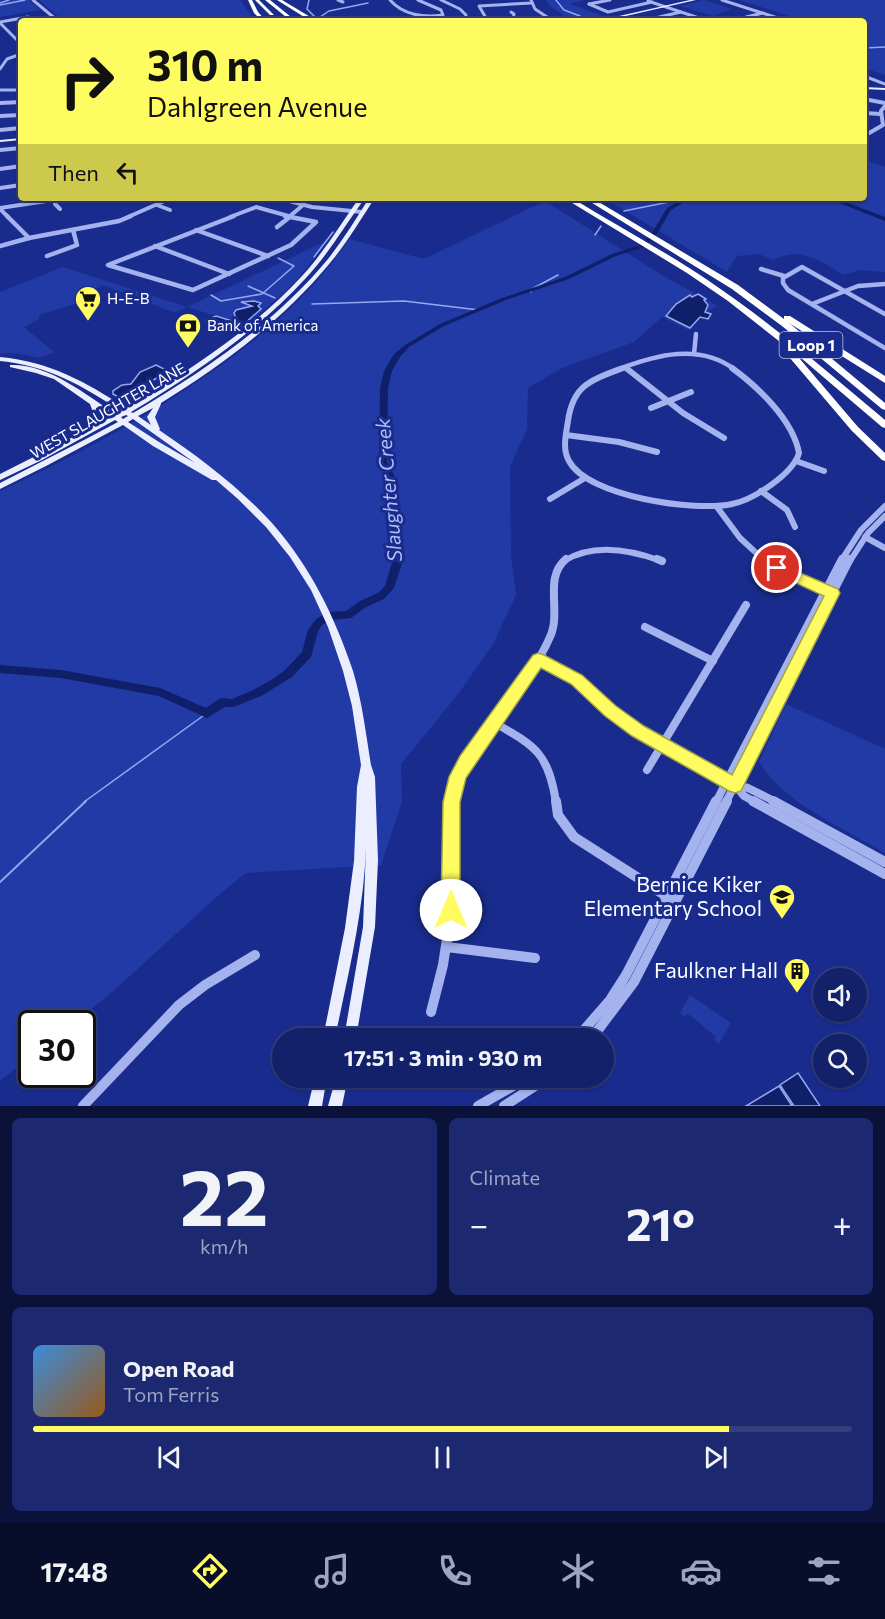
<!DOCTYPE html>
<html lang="en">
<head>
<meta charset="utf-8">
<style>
	body { margin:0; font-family:Commissioner,sans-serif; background:#1c2970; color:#f1f3f6; height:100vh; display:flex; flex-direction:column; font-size:22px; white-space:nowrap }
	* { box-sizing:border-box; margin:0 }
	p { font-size:20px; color:#9da3c1 }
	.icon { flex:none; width:33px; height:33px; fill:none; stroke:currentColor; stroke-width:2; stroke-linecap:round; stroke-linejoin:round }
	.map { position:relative; height:1106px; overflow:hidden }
	.panel { display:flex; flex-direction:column; gap:12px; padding:12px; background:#0a123a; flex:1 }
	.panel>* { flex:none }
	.top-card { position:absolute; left:18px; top:18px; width:849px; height:183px; border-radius:6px; box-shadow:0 2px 4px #0004,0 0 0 2px #323e7e; background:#fffc61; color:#111; overflow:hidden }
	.tools { position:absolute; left:813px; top:968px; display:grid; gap:12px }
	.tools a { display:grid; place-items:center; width:54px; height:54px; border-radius:50%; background:#13216a; box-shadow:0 2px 4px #0004,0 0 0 2px #323e7e; font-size:30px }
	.speed { position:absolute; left:18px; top:1010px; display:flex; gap:12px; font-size:30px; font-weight:700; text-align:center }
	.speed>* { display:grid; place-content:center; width:78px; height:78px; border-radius:50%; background:#13216a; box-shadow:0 2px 4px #0004,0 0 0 2px #323e7e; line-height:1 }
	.speed .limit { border:3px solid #111; border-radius:9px; background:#fff; color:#111 }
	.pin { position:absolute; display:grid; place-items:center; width:51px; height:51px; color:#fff; margin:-26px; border:3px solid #fff; border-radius:50%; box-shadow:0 2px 6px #0007 }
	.me { position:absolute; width:66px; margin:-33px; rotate:0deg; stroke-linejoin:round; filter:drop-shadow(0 0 4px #0008) }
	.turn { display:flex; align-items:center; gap:21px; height:126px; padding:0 30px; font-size:27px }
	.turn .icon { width:78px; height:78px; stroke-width:2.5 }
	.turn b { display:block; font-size:42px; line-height:51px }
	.then { display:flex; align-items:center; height:57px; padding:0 30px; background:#0003; gap:12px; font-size:22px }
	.big { font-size:45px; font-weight:700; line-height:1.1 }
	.panel .card { flex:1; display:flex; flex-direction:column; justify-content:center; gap:9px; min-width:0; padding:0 21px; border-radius:9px; background:#1c2970 }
	.panel .dial { align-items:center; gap:0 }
	.dial b { font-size:78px; line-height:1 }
	.song { display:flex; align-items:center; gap:18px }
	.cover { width:72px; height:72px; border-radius:9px; background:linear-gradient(135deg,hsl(210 70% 55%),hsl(30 70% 35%)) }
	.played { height:6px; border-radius:3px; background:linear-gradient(90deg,#fffc61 85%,#323e7e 85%) }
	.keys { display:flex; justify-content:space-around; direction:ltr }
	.heat { display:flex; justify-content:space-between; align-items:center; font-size:33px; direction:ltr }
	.panel .tiles { flex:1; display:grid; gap:12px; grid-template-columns:1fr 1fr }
	.card:last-child { grid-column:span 2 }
	.trip { position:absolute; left:272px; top:1028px; width:342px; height:60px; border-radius:30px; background:#13216a; box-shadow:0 2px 4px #0004,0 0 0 2px #323e7e; font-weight:700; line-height:60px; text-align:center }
	.tab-bar { display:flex; height:96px; justify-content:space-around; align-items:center; background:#080d2a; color:#9da3c1 }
	.tab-bar .icon { width:42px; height:42px }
	.tab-bar .active { color:#fffc61 }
	.tab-bar b { font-size:27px; color:#f1f3f6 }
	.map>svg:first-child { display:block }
	.green { fill:#213aa6 }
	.water { fill:#101f6a; stroke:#97a8f1; stroke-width:1.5 }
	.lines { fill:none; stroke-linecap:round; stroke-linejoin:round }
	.stream-far1 { stroke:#97a8f1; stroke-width:1.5 }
	.stream { stroke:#97a8f1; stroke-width:2 }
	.river { fill:#101f6a; fill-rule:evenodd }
	.minor-far5 { stroke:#a4b2ee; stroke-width:3 }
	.minor-far4 { stroke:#a4b2ee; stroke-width:4 }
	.minor-far3 { stroke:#a4b2ee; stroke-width:4.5 }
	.minor-far2 { stroke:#a4b2ee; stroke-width:6 }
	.minor-far1 { stroke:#a4b2ee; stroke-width:8 }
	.minor { stroke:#a4b2ee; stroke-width:10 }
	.major { fill:#ebeeff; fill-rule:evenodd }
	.highway { fill:#fff; fill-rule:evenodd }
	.route { fill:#fffc61; stroke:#a6a43f; stroke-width:1.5 }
	.labels { text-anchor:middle; stroke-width:6; stroke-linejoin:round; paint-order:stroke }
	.far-poi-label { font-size:15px; fill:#fff; stroke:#192c8d; text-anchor:start }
	.far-street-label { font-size:15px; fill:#fff; stroke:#192c8d }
	.shield { fill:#192c8d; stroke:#bac0dd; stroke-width:1.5 }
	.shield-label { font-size:16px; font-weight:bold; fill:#fff }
	.water-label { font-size:20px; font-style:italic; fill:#b0bdf5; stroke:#192c8d }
	.near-poi-label { font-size:21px; fill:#fff; stroke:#192c8d; text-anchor:end }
</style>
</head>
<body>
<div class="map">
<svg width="885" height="1106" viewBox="0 0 885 1106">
	<rect width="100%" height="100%" fill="#192c8d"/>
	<g class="green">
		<polygon points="0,0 29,0 41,10 0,17"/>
		<polygon points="39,0 240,0 253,18 235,21 64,21"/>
		<path d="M546,0H585L570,4L609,18L568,21C563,11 551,11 546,0Z"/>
		<polygon points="704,0 731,9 713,16 680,6"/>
		<polygon points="739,0 885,0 885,75 864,68 864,21 805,21"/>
		<path d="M864,160L885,167V272L860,270L843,275C820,260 799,246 773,260L759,254L737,256L727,272L604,198H864Z"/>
		<path d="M545,201L662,275L717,306L700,317L689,330L662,317L634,342L562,368L528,388L527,429L510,467L511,554L516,595L493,644L459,693L401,764L402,802L381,865L246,873L221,893L110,994L74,1023H32L31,1056L0,1081V491C115,438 280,347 349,239L424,259Z"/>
		<path d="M326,241C319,250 314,259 307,268C290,290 267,307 246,325L187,307L175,313L103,285L87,293L75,304L39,315V319L24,327L54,352L40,358L14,353L0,354V292L63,267L187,307Z"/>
		<path d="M786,704L885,749V853C842,827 787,805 759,762Z"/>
		<polygon points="690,995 731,1023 719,1044 714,1040 716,1037 691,1016 687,1014 685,1017 680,1013"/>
	</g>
	<g class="water">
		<polygon points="698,294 706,299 704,300 708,305 705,312 711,314 708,319 700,317 690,328 666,316 676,304 690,295 692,297"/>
		<polygon points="254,301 261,303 258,306 261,309 237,330 207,320 216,316 232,321 236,318 234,313 236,310 252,306 241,302"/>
		<polygon points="156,365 168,371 139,389 142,392 125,401 113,394 113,391 122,385 131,384 140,372"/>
		<polygon points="798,1073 820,1106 794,1106 780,1085"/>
		<polygon points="779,1086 792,1106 746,1106"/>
	</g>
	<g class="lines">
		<g class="stream-far1">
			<polyline points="309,0 307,9 317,19 329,11 368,3"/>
			<polyline points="556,0 564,10 580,16"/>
			<polyline points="0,3 9,0"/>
			<polyline points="0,5 25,0"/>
			<polyline points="864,48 885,47"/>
			<polyline points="624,211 684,199"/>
			<polyline points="595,235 601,226"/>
			<polyline points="314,257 333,232"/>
			<polyline points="248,286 275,298"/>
			<polyline points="531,292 530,290 558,275"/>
			<polyline points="211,295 221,301 262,294 294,266 278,258"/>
			<polyline points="312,304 404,301 479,310"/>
			<polyline points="84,802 207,713"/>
		</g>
		<polyline class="stream" points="0,882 86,801"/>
		<g class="river">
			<polygon points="684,198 691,198 671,210 656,235 644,247 616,256 569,279 506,300 444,326 409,347 400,357 392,371 388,388 387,462 394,475 396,483 394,524 402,563 394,588 384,599 366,607 351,618 331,620 322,625 318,631 311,657 292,677 261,696 236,706 232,707 225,707 207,718 159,696 61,678 0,673 0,665 61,670 160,688 206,708 219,699 223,698 232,699 253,690 273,679 284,671 302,652 308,630 316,619 329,612 346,611 360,601 378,593 385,586 392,563 386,524 388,483 386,475 379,462 380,388 384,371 394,354 405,345 440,324 502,298 565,277 612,254 640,245 652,233 667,208"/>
			<polygon points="827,198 835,198 885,217 885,221"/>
		</g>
		<g class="minor-far5">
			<polyline points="33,0 58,21"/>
			<polyline points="338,0 343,2"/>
			<path d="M390,0C403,15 424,18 443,15L441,10L418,0"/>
			<polyline points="441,0 460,9 466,15 465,21"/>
			<polyline points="531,0 535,9 550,19"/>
			<polyline points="722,0 787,21"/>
			<polyline points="648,1 708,21"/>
			<polyline points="532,3 479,6 486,18 549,19"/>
			<polyline points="589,4 608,12 652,2"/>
			<polyline points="589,4 610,0"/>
			<polyline points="511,12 514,14 513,20"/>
			<polyline points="746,17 763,13"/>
			<polyline points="642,21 681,12"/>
			<polyline points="0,22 28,17 33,21"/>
			<polyline points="0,23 21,44"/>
			<polyline points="0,69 7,59 21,54"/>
			<polyline points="864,76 885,84"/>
			<polyline points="0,90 21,90"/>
		</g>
		<g class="minor-far4">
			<polyline points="864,99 885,103"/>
			<polyline points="0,103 21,102"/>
			<polyline points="864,113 881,114"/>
			<polyline points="0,116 21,115"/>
			<polyline points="0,130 21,128"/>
			<polyline points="864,136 883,125 881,111 885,106"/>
			<polyline points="0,150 21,148"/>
			<polyline points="0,169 21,166"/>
			<polyline points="0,188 21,185"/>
			<polyline points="278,198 312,207 362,212"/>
			<polyline points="55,199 55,204 60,209"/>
			<polyline points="157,205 170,210"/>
			<polyline points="0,208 66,198"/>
			<polyline points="0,209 8,217"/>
			<polyline points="128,217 171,198"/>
			<polyline points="230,217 256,207 292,217"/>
			<polyline points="289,217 303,205"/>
		</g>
		<g class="minor-far3">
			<polyline points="7,216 29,238"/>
			<polyline points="234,216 108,265 193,290 291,245 316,222 285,216"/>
			<polyline points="277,227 291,216"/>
			<polyline points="196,230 268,256"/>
			<polyline points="0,246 29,238 119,221 131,216"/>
			<polyline points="155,246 229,274"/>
			<polyline points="47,256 77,245 73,230"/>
			<polyline points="761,269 784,276"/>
			<polyline points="812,304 858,286 885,284"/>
			<polyline points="885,314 802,267 783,278 783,283 788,290 885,348"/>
			<polyline points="694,354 696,334"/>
			<path d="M619,369C656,355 699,343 734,369"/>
		</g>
		<g class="minor-far2">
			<path d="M623,368C591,380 573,385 568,421C566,434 562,449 569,461C588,497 696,512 732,504C753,500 793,474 799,453C793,420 758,387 732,368"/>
			<polyline points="626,368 683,413 724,438"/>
			<polyline points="651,408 691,392"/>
			<polyline points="566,435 619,442 657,452"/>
			<polyline points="796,461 824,471"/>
			<polyline points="761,491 787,510 795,527"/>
			<polyline points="550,499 585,478"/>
			<polyline points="717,507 740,538 765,561"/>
			<polyline points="865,537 885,548"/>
			<path d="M564,561C593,543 631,550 661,561"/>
			<polyline points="841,561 861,530 885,506"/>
			<polyline points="850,561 868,533 885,516"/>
		</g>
		<g class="minor-far1">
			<polyline points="657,559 662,561"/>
			<polyline points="763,559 793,576 827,591"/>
			<polyline points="645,627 713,661"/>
			<polyline points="539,659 576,680 610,711 638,731 735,785 748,788 776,802"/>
			<path d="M493,722C535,746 548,752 556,802"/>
			<polyline points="647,770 746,605"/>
			<polyline points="735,785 744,796 755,802"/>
			<path d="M451,802C469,736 523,698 550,637C562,612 543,578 566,559"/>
			<polyline points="716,802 842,559"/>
			<polyline points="726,802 850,559"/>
		</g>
		<g class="minor">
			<polyline points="556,801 558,815 574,837 671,899"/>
			<polyline points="753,801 885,874"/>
			<polyline points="773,801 885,862"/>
			<polyline points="447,947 535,958"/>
			<polyline points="431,1012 443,965 450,919 451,801"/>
			<polyline points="577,1038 610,1000 626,975 716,801"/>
			<polyline points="592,1038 634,982 727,801"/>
			<polyline points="83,1106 179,1005 205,985 255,955"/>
			<polyline points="478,1106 529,1077"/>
			<polyline points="504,1106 549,1077"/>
		</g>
		<g class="major">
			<polygon points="690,0 696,0 604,21 597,21"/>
			<polygon points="368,17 426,20 428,21 368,19 308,21"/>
			<polygon points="864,87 885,88 885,90 864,89"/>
			<polygon points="21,138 21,140 0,142 0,140"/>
			<path d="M359,198H365C345,225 328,255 305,279C255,333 194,374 131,412L133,413C204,371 275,323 328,259C343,240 356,219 369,198H375C360,220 347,243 330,263C284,319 223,365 161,403V404L155,417L160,429L159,430C199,457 239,487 272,523C310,566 335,617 353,671C362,701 366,734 371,765L375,777L378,860L375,927L356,1038H344L363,927L366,847C364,911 348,975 335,1038H323L345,928L354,861L357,787L361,765L352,706L343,671L328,627L311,590L290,557L266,527L238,499L216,480H212L153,446L123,425L46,466L0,489V483L84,440L118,422L115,420L42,460L0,480V474L85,431L84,430L94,415L90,404L54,379L36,373L10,367V365C50,364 84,394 116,414L121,411C81,385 49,366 0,361V357C50,362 84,381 126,408C189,371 252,330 302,276C324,252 341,224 359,198ZM153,408L147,417L151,425L138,416ZM100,410L111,417L94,426L102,415ZM126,415L128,416L123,419L121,417ZM133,419L195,463L159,442L128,422Z"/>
			<polygon points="315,1077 327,1077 322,1106 308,1106"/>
			<polygon points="336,1077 348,1077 342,1106 328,1106"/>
		</g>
		<g class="highway">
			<polygon points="248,0 252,0 258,12 266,21 262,21 254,13"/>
			<polygon points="255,0 259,0 274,15 270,15"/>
			<polygon points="265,0 270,0 296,21 291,21"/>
			<polygon points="277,0 282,0 312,18 324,20 309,20"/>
			<path d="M564,198H572C617,226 665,251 709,281C771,323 828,372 885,420V428L882,427L794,352L858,427L885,453V461L882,460L852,431L784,351L789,349L728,301L687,273Z"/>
			<polygon points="584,198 592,198 738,285 788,322 885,403 885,410 882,409 782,326 732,289"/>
			<polygon points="784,316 790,316 885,376 885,383 784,320"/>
		</g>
	</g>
	<polygon class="route" points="777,563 838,589 840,593 741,791 735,793 729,791 632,736 605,716 571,684 541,668 466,778 460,802 460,910 458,917 451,920 444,917 441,910 443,802 449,777 460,756 533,655 538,653 544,655 582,675 616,706 644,726 732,775 824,596 772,572 770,568"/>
	<defs>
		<g id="supermarket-pin" transform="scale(1.35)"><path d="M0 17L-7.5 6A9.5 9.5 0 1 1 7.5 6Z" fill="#fffc61" stroke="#192c8d"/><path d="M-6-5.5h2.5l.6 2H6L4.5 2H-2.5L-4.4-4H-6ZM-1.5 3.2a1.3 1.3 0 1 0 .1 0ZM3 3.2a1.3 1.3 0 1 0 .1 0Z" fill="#111"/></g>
		<g id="bank-pin" transform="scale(1.35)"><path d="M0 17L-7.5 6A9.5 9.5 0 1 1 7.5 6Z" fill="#fffc61" stroke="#192c8d"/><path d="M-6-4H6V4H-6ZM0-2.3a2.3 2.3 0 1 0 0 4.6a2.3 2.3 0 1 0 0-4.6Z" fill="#111"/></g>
		<g id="school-pin" transform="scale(1.35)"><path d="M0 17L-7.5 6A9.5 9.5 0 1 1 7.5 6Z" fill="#fffc61" stroke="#192c8d"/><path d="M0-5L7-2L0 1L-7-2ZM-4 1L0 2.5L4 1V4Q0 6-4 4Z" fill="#111"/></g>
		<g id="building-pin" transform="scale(1.35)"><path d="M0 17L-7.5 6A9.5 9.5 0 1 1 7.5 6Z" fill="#fffc61" stroke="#192c8d"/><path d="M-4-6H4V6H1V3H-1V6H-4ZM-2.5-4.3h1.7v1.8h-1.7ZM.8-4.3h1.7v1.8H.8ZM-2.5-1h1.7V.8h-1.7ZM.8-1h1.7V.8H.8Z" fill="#111"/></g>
	</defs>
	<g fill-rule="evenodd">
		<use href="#supermarket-pin" x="88" y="299"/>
		<use href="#bank-pin" x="188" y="326"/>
		<use href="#school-pin" x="782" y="897"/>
		<use href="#building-pin" x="797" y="971"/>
	</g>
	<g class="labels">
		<g class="far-poi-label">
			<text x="107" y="304">H-E-B</text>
			<text x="207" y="331">Bank of America</text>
		</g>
		<g class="far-street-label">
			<text transform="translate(108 411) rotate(-30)" y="5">WEST SLAUGHTER LANE</text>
		</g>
		<rect class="shield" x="779.5" y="332" width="63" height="26" rx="4.5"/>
		<g class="shield-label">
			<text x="811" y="351">Loop 1</text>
		</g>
		<g class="water-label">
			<text transform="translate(389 490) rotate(-95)" y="7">Slaughter Creek</text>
		</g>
		<g class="near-poi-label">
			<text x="762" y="892">Bernice Kiker<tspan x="762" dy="24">Elementary School</tspan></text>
			<text x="778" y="978">Faulkner Hall</text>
		</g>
	</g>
</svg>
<div class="tools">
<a><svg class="icon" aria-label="sound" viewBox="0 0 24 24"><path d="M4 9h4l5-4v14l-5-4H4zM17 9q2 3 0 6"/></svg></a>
<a><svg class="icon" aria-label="search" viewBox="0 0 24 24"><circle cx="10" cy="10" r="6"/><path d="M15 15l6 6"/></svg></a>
</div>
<div class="speed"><div class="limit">30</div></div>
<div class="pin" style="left:777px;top:568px;background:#d93025"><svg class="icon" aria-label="arrive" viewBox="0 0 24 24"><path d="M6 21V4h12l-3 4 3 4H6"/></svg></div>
<svg class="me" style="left:451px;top:910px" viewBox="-20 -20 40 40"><circle r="19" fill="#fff"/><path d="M0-13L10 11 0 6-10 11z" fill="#fffc61"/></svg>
<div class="trip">17:51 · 3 min · 930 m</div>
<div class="top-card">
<div class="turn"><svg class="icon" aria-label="right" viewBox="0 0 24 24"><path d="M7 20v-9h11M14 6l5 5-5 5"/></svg><div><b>310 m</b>Dahlgreen Avenue</div></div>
<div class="then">Then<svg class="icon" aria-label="left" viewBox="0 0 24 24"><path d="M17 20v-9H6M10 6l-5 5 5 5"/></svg></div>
</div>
</div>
<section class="panel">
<div class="tiles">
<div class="card dial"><b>22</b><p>km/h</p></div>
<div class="card"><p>Climate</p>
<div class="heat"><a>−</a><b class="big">21°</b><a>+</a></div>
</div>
<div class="card">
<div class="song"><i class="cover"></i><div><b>Open Road</b><p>Tom Ferris</p></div></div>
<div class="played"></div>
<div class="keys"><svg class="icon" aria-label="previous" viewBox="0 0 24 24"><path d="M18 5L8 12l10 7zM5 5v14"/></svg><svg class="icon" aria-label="pause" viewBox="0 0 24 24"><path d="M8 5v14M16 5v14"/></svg><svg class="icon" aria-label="next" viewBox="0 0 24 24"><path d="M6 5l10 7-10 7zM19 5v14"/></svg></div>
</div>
</div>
</section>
<nav class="tab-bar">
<b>17:48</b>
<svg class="icon active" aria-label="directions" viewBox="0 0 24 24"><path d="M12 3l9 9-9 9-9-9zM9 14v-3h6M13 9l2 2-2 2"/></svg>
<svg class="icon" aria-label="music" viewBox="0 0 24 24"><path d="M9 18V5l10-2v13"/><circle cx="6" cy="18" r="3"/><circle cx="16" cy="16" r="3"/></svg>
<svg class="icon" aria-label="phone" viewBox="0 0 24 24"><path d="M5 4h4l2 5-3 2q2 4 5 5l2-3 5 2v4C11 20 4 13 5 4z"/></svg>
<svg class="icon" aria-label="climate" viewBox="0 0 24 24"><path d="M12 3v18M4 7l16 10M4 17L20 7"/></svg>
<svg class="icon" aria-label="car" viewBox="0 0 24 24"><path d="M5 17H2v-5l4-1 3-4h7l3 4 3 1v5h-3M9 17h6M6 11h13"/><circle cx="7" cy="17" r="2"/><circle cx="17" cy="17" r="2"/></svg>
<svg class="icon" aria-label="filters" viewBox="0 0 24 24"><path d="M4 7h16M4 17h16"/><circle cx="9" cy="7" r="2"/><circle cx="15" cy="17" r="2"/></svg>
</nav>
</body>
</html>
